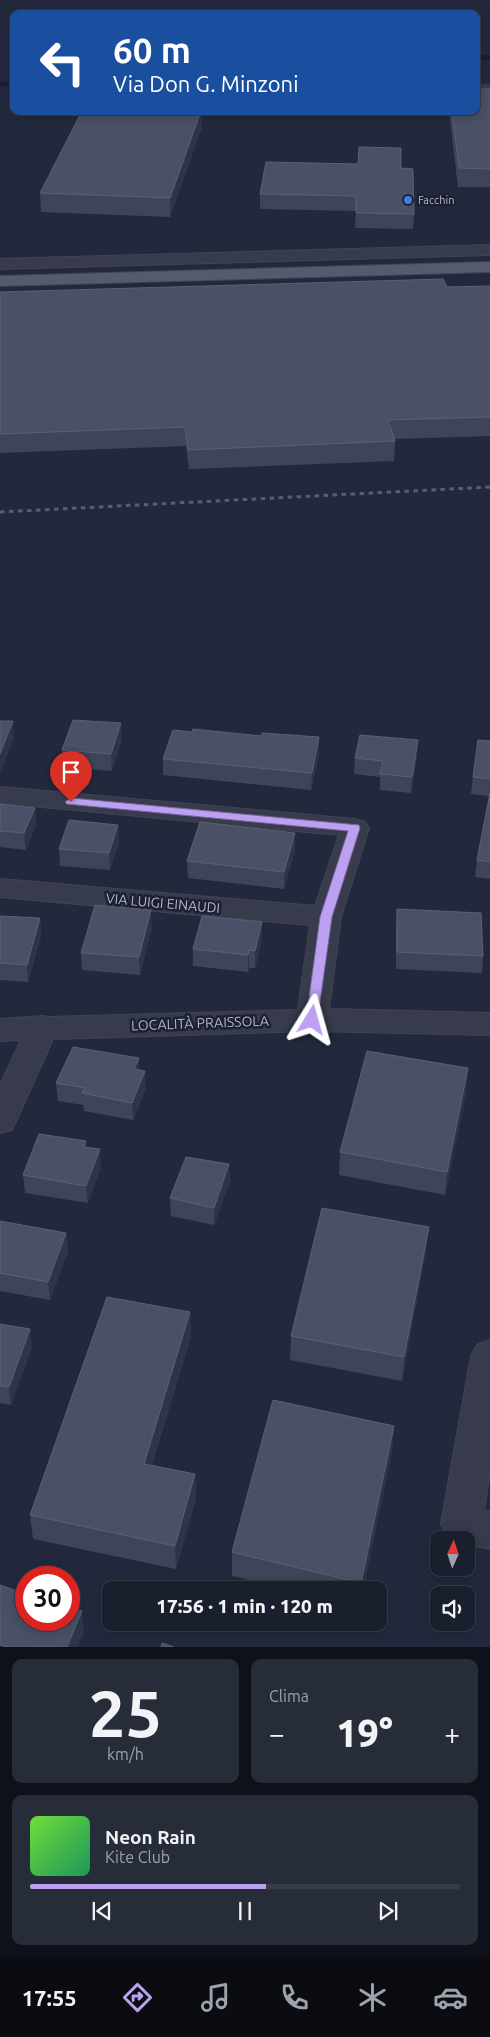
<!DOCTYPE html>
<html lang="it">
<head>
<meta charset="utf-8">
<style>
	body { margin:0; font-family:Ubuntu,sans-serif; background:#272c39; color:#f1f3f6; height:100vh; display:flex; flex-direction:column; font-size:19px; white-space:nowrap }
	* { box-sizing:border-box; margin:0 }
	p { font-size:16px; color:#9fa2aa }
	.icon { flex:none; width:28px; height:28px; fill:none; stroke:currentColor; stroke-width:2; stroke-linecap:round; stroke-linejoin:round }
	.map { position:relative; height:1647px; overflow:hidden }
	.sheet { display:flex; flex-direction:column; gap:12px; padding:12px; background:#0e1119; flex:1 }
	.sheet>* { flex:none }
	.hud { position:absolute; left:10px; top:10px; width:470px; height:105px; border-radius:10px; box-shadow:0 2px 12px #0003,0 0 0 1px #383d49; background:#1a4fa0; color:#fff; overflow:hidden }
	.needle { width:32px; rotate:3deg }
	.buttons { position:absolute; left:430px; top:1531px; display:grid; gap:10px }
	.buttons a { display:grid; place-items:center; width:45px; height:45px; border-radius:10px; background:#1a1f2d; box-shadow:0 2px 12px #0003,0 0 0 1px #383d49; font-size:25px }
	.speed { position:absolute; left:15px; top:1566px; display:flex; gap:10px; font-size:25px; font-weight:700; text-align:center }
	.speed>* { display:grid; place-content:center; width:65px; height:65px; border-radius:50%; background:#1a1f2d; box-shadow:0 2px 12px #0003,0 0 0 1px #383d49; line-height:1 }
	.speed .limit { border:8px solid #d22; background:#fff; color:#111 }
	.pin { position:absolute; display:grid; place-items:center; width:42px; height:42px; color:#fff; margin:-51px -21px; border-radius:50% 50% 50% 0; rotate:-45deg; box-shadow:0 0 5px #0007 }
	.pin .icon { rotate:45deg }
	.me { position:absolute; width:55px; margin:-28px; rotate:8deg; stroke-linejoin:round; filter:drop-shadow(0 0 4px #0008) }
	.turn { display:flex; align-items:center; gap:18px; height:105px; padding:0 20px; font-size:22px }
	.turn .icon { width:65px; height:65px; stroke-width:2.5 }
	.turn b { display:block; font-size:35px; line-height:42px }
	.big { font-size:38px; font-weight:800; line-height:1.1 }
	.sheet .widget { flex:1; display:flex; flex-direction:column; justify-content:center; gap:8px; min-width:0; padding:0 18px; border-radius:10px; background:#272c39 }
	.sheet .dial { align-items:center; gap:0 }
	.dial b { font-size:65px; line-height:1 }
	.song { display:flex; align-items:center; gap:15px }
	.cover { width:60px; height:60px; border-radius:8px; background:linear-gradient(135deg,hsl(100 70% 55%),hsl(150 70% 35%)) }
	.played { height:5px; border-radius:2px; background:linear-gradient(90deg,#bca0f2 55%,#383d49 55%) }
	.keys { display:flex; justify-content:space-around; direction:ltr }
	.heat { display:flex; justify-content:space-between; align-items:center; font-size:28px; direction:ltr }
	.sheet .tiles { flex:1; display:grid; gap:12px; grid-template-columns:1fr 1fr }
	.widget:last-child { grid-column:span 2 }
	.trip { position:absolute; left:102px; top:1581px; width:285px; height:50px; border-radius:10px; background:#1a1f2d; box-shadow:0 2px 12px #0003,0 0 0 1px #383d49; font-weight:800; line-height:50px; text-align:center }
	.menu { display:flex; height:80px; justify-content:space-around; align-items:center; background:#0a0c12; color:#9fa2aa }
	.menu .icon { width:35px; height:35px }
	.menu .on { color:#bca0f2 }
	.menu b { font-size:22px; color:#f1f3f6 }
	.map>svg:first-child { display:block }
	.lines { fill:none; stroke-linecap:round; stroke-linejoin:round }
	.stream { stroke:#171d3a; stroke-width:4.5 }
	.street-casing { stroke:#404455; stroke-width:2 }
	.primary-casing { stroke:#404455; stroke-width:2 }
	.street { fill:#373b4c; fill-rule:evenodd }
	.primary { fill:#555a6c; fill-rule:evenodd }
	.rail { stroke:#595e73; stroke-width:3; stroke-dasharray:4.5 4.5; stroke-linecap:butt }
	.wall { fill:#3e455a }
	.shaded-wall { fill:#2e3449 }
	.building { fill:#4a5166; stroke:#5b6175 }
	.route { fill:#bca0f2; stroke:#7a689d }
	.shop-dot { fill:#3f7fe0; stroke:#1c2031; stroke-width:2 }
	.labels { text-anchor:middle; stroke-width:5; stroke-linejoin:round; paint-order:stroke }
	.far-poi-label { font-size:11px; fill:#b3b6c8; stroke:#1c2031; text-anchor:start }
	.street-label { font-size:14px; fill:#b3b6c8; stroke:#1c2031 }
</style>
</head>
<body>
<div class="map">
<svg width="490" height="1647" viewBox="0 0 490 1647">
	<rect width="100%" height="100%" fill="#23293c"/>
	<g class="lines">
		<g class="stream">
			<polyline points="476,58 490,57"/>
			<polyline points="0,84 14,84"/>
		</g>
		<g class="street-casing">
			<g id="street">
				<polygon points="490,85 490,93 476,94 476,86"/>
				<polygon points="490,245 490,255 0,269 0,259"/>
				<polygon points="0,787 355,819 365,822 369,828 341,917 329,1009 490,1013 490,1035 312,1031 53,1039 12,1130 0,1133 0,1085 21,1040 0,1041 0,1019 43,1016 48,1017 298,1010 310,925 0,897 0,879 315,906 339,835 0,803"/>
				<polygon points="490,1340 490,1471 484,1510 490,1511 490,1549 466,1544 466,1540 454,1540 447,1537 441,1524 471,1356 477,1345"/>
			</g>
		</g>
		<g class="primary-casing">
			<polygon id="primary" points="490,262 490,272 0,286 0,276"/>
		</g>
		<use href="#street" class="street"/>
		<use href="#primary" class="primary"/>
		<polyline class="rail" points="0,512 490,487"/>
	</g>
	<g class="wall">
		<polygon points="490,89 490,187 458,187 449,111 476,111"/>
		<polygon points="202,127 170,217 41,212 40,193"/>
		<polygon points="401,168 414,214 413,229 355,228 356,211 260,209 260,194"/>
		<polygon points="490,286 490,436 394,439 395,441 394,461 189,469 186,446 0,453 0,292 447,287"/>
		<polygon points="122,739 112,771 63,767 62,750"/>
		<polygon points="490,741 490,879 475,877 477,860 489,796 471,794 473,777"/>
		<polygon points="319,754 311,790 163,775 163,759"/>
		<polygon points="417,757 411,793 380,790 380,777 354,774 355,758"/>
		<polygon points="0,804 35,808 36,825 26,850 0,847"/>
		<polygon points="118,825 119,842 110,870 60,866 59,849"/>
		<polygon points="295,833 295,850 284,889 188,878 187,861"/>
		<polygon points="397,909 483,956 482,973 396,969 396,926"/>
		<polygon points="0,916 40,918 41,936 28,982 0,980"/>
		<polygon points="152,927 140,975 82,970 81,953"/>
		<polygon points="262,939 255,968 249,968 248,972 193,966 193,949"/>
		<polygon points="139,1070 146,1088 133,1120 84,1111 83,1105 58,1101 56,1083"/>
		<polygon points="466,1092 445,1195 339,1175 340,1152"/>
		<polygon points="86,1141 86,1147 101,1167 88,1203 25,1193 23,1175"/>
		<polygon points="229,1164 230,1182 214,1225 171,1216 170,1198"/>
		<polygon points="0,1221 66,1233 68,1251 50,1300 0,1291"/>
		<polygon points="426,1250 402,1381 290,1360 291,1336"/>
		<polygon points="190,1312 191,1336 152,1465 195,1474 196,1498 176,1569 33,1539 30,1515"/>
		<polygon points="0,1324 32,1347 11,1405 0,1403"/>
		<polygon points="394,1426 392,1450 363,1590 292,1590 232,1576 232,1552"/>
	</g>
	<g class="shaded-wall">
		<polygon points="201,111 202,127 170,217 170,198"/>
		<polygon points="13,721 14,738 0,775 0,754"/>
		<polygon points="121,723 122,739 112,771 111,754"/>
		<polygon points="319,737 319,754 311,790 312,773"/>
		<polygon points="418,740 417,757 411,793 412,777"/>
		<polygon points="35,808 36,825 26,850 24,833"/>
		<polygon points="118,825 119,842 110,870 109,853"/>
		<polygon points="295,833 295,850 284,889 284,872"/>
		<polygon points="151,910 152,927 140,975 139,957"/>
		<polygon points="40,918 41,936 28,982 27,965"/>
		<polygon points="262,922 262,939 255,968 255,951"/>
		<polygon points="249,950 249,968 248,972 248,955"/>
		<polygon points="139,1058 140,1076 134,1069"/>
		<polygon points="468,1068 466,1092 445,1195 447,1172"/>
		<polygon points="145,1071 146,1088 133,1120 132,1103"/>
		<polygon points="100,1149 101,1167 88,1203 86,1186"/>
		<polygon points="229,1164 230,1182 214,1225 214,1208"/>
		<polygon points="429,1227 426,1250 402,1381 404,1357"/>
		<polygon points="66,1233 68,1251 50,1300 48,1282"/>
		<polygon points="190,1312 191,1336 145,1487 144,1464"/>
		<polygon points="30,1329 32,1347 11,1405 9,1387"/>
		<polygon points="394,1426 392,1450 363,1590 360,1590 361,1583"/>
		<polygon points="195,1474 196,1498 176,1569 175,1546"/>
		<polygon points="82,1611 84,1632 78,1647 67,1647"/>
	</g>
	<g class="building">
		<polygon points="476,89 490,89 490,169 459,168 452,111 476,111"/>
		<polygon points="82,111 201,111 170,198 40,193"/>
		<polygon points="359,147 401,148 401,168 413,169 414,214 356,213 356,196 260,194 266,162 358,164"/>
		<polygon points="443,279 447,287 490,286 490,417 388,420 395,441 188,450 185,427 0,434 0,292"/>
		<polygon points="73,720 121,723 111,754 62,750"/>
		<polygon points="0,721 13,721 0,754"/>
		<polygon points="193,729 262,736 262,733 319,737 312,773 163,759 173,730 192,732"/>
		<polygon points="360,735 418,740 412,777 380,774 383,761 355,758"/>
		<polygon points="478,740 490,741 490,779 473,777"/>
		<polygon points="490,793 490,862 477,860"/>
		<polygon points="0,804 35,808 24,833 0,831"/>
		<polygon points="69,820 118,825 109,853 59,849"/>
		<polygon points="200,822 295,833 284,872 187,861"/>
		<polygon points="95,905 151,910 139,957 81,953"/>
		<polygon points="397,909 481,913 483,956 397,952"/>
		<polygon points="0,916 40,918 27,965 0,963"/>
		<polygon points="202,916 262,922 255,951 249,950 248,955 193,949"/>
		<polygon points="73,1047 139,1058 134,1069 145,1071 132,1103 82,1093 85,1088 56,1083"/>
		<polygon points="367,1051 468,1068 447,1172 340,1152"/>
		<polygon points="39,1134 86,1141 83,1147 100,1149 86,1186 23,1175"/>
		<polygon points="186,1157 229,1164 214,1208 170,1198"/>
		<polygon points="322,1208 429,1227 404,1357 291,1336"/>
		<polygon points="0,1221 66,1233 48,1282 0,1273"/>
		<polygon points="107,1297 190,1312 144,1464 195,1474 175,1546 30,1515"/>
		<polygon points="0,1324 30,1329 9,1387 0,1386"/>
		<polygon points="273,1400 394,1426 361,1583 232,1552"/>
		<polygon points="0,1585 26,1594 26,1620 69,1620 69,1607 82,1611 67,1647 5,1647 0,1645"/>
		<polygon points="162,1643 174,1647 161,1647"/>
	</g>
	<polygon class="route" points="71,798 359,825 360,828 332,917 317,1023 308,1023 306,1020 320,917 348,831 67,804 65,802"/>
	<circle class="shop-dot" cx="408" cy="200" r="5"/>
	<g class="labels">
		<g class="far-poi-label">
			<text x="418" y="204">Facchin</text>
		</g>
		<g class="street-label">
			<text transform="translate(163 903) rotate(5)" y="5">VIA LUIGI EINAUDI</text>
			<text transform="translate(200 1023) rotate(-2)" y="5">LOCALITÀ PRAISSOLA</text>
		</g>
	</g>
</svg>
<div class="buttons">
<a><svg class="needle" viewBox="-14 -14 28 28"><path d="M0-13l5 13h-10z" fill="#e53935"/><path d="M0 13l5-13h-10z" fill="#9fa2aa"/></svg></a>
<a><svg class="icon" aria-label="sound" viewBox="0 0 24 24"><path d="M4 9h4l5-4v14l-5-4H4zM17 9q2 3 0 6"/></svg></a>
</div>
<div class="speed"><div class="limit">30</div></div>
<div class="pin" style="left:71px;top:802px;background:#d93025"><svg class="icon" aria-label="arrive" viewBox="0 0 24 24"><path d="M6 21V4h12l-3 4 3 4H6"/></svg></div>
<svg class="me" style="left:312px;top:1020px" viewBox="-20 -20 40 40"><path d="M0-17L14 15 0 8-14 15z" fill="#bca0f2" stroke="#fff" stroke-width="4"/></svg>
<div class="trip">17:56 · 1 min · 120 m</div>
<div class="hud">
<div class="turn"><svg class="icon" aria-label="left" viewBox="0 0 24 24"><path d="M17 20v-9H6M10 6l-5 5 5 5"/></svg><div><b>60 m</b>Via Don G. Minzoni</div></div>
</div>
</div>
<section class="sheet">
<div class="tiles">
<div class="widget dial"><b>25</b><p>km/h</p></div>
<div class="widget"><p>Clima</p>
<div class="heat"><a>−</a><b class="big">19°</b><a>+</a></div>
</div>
<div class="widget">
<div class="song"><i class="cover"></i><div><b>Neon Rain</b><p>Kite Club</p></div></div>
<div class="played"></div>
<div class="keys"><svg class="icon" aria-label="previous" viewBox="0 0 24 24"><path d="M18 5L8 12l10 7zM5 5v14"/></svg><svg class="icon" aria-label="pause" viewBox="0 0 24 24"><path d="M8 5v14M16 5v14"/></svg><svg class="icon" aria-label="next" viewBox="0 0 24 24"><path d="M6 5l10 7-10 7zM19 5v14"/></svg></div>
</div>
</div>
</section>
<nav class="menu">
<b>17:55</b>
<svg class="icon on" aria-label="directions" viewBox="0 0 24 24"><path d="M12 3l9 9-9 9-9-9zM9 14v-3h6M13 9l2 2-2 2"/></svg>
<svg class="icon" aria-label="music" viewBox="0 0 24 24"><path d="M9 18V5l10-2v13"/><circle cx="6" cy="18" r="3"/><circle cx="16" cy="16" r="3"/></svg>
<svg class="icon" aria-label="phone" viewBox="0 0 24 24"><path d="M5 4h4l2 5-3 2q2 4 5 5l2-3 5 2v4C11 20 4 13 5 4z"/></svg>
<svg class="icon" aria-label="climate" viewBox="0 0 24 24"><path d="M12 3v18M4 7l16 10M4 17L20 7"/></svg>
<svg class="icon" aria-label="car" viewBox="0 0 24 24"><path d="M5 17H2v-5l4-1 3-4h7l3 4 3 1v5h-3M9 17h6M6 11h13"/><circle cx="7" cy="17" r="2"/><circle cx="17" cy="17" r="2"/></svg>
</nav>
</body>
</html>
